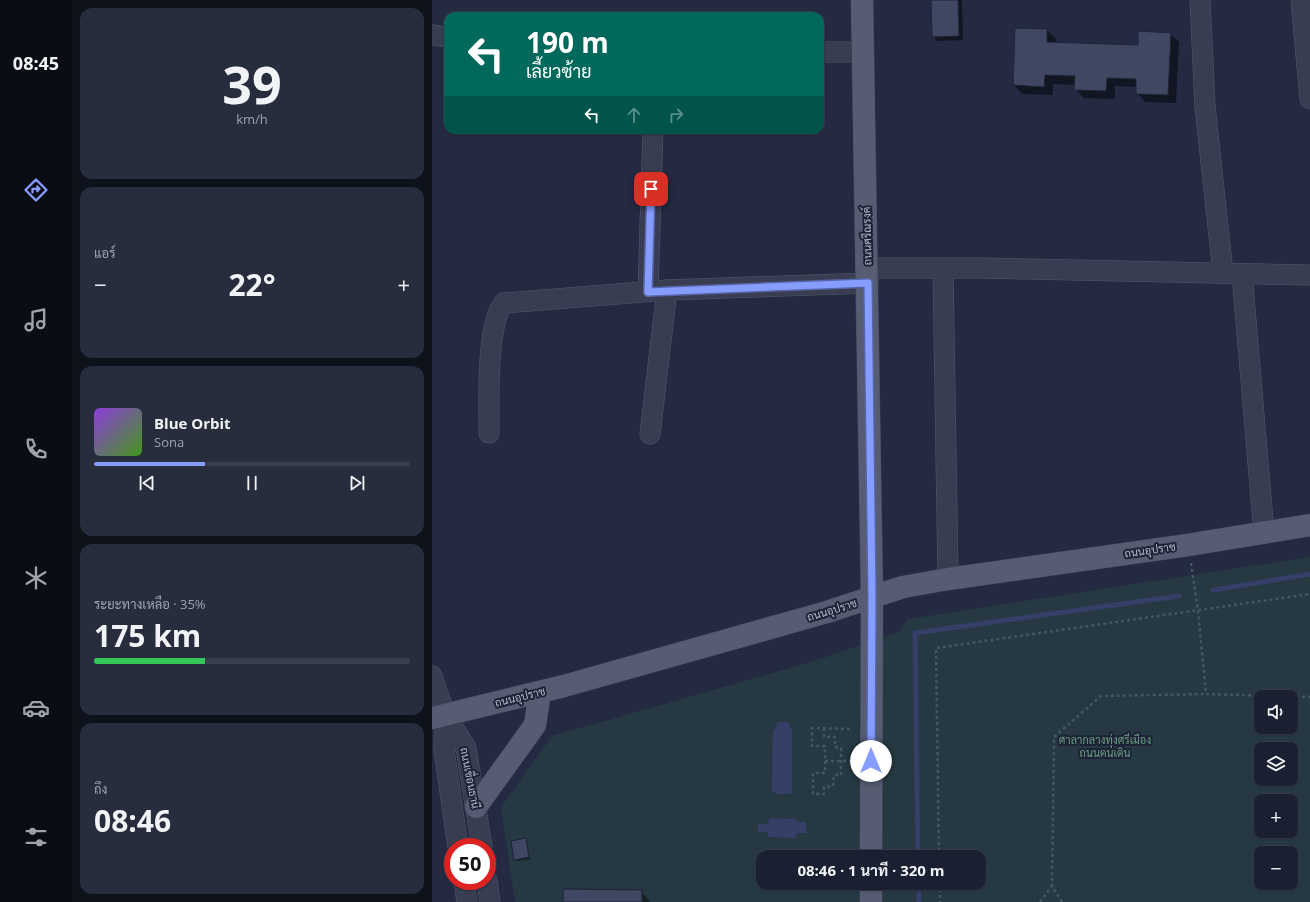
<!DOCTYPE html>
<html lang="th">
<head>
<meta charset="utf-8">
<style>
	body { margin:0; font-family:"Open Sans",Sarabun,sans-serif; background:#272d3d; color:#f1f3f6; height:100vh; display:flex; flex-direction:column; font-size:15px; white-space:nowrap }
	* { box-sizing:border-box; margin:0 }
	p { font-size:13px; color:#9fa3ab }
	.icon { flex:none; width:22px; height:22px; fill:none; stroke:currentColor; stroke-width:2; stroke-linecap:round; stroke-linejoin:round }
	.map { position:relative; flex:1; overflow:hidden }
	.panel { display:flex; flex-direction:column; gap:8px; padding:8px; background:#0e121b; width:360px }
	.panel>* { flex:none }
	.hud { position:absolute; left:12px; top:12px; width:380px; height:122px; border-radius:12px; box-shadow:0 1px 3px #0004,0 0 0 1px #383e4d; background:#00695c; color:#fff; overflow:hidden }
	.controls { position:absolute; left:822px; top:690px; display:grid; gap:8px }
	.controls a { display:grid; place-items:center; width:44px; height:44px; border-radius:8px; background:#1a2031; box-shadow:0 1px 3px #0004,0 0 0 1px #383e4d; font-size:20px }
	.speed { position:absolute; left:12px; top:838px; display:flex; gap:8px; font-size:20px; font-weight:700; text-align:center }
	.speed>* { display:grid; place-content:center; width:52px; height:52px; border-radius:50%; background:#1a2031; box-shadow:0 1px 3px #0004,0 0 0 1px #383e4d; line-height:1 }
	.speed .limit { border:6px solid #d22; background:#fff; color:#111 }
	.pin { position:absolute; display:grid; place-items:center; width:34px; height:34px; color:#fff; margin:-17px; border-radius:8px; box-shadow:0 2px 6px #0006 }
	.me { position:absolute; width:44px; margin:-22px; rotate:0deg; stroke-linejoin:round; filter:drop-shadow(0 0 3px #0008) }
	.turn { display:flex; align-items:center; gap:14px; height:84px; padding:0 16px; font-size:18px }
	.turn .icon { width:52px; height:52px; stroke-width:2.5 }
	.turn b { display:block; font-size:28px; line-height:34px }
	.lanes { display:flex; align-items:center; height:38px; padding:0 16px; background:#0003; justify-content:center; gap:20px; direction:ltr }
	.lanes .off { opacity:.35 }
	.big { font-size:30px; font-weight:700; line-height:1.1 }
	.panel .widget { flex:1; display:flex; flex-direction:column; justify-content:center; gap:6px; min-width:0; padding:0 14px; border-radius:12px; background:#272d3d }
	.panel .dial { align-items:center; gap:0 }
	.dial b { font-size:52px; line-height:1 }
	.song { display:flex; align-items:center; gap:12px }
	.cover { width:48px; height:48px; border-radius:6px; background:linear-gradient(135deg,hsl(270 70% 55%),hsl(100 70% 35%)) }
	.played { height:4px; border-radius:2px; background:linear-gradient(90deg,#869cff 35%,#383e4d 35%) }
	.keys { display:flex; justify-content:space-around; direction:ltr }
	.heat { display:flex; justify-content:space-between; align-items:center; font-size:22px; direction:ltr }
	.charge { height:6px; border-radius:3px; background:linear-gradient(90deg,#34c759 35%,#383e4d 0) }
	.trip { position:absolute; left:324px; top:850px; width:230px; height:40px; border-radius:12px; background:#1a2031; box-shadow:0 1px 3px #0004,0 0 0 1px #383e4d; font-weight:700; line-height:40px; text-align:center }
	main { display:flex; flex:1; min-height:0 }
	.dock { display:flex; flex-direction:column; width:72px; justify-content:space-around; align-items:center; background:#0a0d14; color:#9fa3ab }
	.dock .icon { width:28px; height:28px }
	.dock .on { color:#869cff }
	.dock b { font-size:18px; color:#f1f3f6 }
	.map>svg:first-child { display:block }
	.green { fill:#263942; fill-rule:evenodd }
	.water { fill:#353f67 }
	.shadow { fill:#0007 }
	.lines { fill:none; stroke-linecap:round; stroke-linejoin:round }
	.stream { stroke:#353f67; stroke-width:5 }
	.building { fill:#3f4762; stroke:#1f2438 }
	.minor-casing { stroke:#53586b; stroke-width:21 }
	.major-casing { stroke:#41465a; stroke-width:23 }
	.path { stroke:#44565f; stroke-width:2.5; stroke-dasharray:3 3; stroke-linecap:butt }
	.minor { stroke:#383d51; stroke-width:20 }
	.major { stroke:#565c71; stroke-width:22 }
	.route-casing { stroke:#5765a6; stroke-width:10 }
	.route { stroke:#869cff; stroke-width:7 }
	.labels { text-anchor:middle; stroke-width:4; stroke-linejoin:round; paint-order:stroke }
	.street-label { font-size:11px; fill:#b4b9cb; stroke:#1d2236 }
	.park-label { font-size:11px; fill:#6a9e81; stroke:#1d2236 }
</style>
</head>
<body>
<main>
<nav class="dock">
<b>08:45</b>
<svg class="icon on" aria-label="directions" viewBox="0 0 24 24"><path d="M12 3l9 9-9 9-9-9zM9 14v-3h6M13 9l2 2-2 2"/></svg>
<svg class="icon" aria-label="music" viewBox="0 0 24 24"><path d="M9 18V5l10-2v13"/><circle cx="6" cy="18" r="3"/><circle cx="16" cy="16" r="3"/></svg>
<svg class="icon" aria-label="phone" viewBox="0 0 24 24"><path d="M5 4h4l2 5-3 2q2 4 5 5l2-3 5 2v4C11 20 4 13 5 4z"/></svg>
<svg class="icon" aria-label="climate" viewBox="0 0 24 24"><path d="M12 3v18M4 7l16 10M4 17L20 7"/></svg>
<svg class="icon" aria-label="car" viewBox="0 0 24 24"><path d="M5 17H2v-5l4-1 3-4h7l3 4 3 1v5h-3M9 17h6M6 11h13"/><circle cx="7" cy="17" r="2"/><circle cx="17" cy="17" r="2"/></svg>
<svg class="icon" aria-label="filters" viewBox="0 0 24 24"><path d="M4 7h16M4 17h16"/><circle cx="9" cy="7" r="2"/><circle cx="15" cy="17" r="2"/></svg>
</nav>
<section class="panel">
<div class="widget dial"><b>39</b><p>km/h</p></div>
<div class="widget"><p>แอร์</p>
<div class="heat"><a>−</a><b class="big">22°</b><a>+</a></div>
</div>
<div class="widget">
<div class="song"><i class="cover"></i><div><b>Blue Orbit</b><p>Sona</p></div></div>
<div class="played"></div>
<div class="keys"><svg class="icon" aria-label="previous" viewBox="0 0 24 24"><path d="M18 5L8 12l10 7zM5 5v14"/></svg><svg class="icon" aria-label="pause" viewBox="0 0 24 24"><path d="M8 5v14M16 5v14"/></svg><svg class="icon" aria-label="next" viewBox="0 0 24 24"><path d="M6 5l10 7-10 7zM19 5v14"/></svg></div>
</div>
<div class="widget"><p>ระยะทางเหลือ · 35%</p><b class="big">175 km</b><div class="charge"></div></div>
<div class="widget"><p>ถึง</p><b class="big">08:46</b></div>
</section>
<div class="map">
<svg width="878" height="902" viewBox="0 0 878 902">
	<rect width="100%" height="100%" fill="#232a41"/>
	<path class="green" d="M878,557V902H83L69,807L120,736L379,662L467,632L476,619ZM829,697H859V727H829ZM829,749H859V779H829ZM829,801H859V831H829ZM829,853H859V883H829ZM331,857H547V883H331Z"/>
	<g class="water">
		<polygon points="351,721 357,723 358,728 360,729 360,790 359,791 359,794 343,794 343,791 340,791 341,729 344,729 345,723"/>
		<polygon points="337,818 364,819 364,822 374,822 374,833 365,833 364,838 336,837 336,832 326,832 326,824 336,824"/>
	</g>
	<g class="shadow">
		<polygon points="500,0 530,0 531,40 505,41 501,36"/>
		<polygon points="584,29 615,30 624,39 624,43 707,46 738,34 747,42 744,103 713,102 705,93 705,87 683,86 683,99 652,98 643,89 644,85 621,84 621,95 590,94 582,85"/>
		<polygon points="93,840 98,859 85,861 83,859"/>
		<polygon points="209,891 218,902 132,902"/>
	</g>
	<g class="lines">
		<g class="stream">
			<polyline points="781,590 878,574"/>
			<polyline points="486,857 483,633 747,596"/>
			<polyline points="487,883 487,902"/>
		</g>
	</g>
	<g class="building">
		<polygon points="499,0 526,0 527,36 500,37"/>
		<polygon points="583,28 615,29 615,42 706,45 706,31 739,33 736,95 704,94 704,79 675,78 674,91 642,90 643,76 613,75 612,87 581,85"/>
		<polygon points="94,838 97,857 82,860 79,841"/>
		<polygon points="131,889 210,890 210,902 131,902"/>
		<polygon points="131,889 210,890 210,902 131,902"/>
	</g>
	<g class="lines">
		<g class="minor-casing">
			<g id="minor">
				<polyline points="768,0 773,106 791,273"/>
				<polyline points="869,0 878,99"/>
				<polyline points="0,35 16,37"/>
				<polyline points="388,52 431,52"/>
				<polyline points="435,268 547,268 878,275"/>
				<polyline points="511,268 516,579"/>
				<polyline points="810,274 832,533"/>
				<polyline points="216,291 221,130"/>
				<path d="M57,433C57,404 54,323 72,303L235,290L436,283"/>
				<polyline points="218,434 235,290"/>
				<polyline points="0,676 13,715 34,748 50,847"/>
				<polyline points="13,715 12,750 26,847"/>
				<polyline points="32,881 35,902"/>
				<polyline points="55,881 58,902"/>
			</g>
		</g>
		<g class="major-casing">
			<g id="major">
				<polyline points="430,0 440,597 439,857"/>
				<polyline points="0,718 132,686 395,612 471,587 516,579 756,545 878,525"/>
				<polyline points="44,807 103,725 108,692"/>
				<polyline points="439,883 439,902"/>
			</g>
		</g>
		<g class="path">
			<polyline points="759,563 766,611 774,694 878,697"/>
			<polyline points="392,728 392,737 403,737 403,747 409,748 409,775 402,775 401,786 392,787 392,794 381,794 381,773 393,773 393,746 380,746 380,728 420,729"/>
			<polyline points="393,761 421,761"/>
			<polyline points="507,857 504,648 878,594"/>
			<polyline points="507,883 508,902"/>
			<polyline points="608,902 620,886"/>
			<polyline points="630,902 620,886 622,737 669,696 774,694"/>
		</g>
		<use href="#minor" class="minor"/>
		<use href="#major" class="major"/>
	</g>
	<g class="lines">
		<g class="route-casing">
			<polyline id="route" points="219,189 216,292 436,283 440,597 439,761"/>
		</g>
		<use href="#route" class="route"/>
	</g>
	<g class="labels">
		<g class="street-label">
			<text transform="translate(435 236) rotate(-91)" y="4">ถนนศรีณรงค์</text>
			<text transform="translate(718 550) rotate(-8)" y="4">ถนนอุปราช</text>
			<text transform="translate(400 610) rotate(-17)" y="4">ถนนอุปราช</text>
			<text transform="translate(88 697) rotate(-14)" y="4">ถนนอุปราช</text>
			<text transform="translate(38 778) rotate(79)" y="4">ถนนเขื่อนธานี</text>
		</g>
		<g class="park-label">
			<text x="673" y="744">ศาลากลางทุ่งศรีเมือง<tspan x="673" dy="13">ถนนคนเดิน</tspan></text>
		</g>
	</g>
</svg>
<div class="controls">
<a><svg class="icon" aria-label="sound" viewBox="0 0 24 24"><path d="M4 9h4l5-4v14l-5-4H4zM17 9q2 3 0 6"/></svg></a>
<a><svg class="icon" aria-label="layers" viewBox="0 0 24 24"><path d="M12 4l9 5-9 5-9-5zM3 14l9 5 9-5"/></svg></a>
<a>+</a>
<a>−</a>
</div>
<div class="speed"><div class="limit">50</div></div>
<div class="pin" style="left:219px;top:189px;background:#d93025"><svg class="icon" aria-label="arrive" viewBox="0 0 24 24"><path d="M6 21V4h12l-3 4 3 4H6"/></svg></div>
<svg class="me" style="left:439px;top:761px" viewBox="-20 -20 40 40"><circle r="19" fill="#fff"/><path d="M0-13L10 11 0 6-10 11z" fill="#869cff"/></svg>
<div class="trip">08:46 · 1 นาที · 320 m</div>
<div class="hud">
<div class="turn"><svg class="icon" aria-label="left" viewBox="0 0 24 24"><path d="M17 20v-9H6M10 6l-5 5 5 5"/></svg><div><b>190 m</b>เลี้ยวซ้าย</div></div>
<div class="lanes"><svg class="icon" aria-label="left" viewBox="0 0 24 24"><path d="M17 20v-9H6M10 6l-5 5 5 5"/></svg><svg class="icon off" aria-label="ahead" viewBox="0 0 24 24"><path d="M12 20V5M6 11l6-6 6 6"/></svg><svg class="icon off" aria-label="right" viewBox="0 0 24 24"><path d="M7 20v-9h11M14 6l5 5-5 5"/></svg></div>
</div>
</div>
</main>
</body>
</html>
